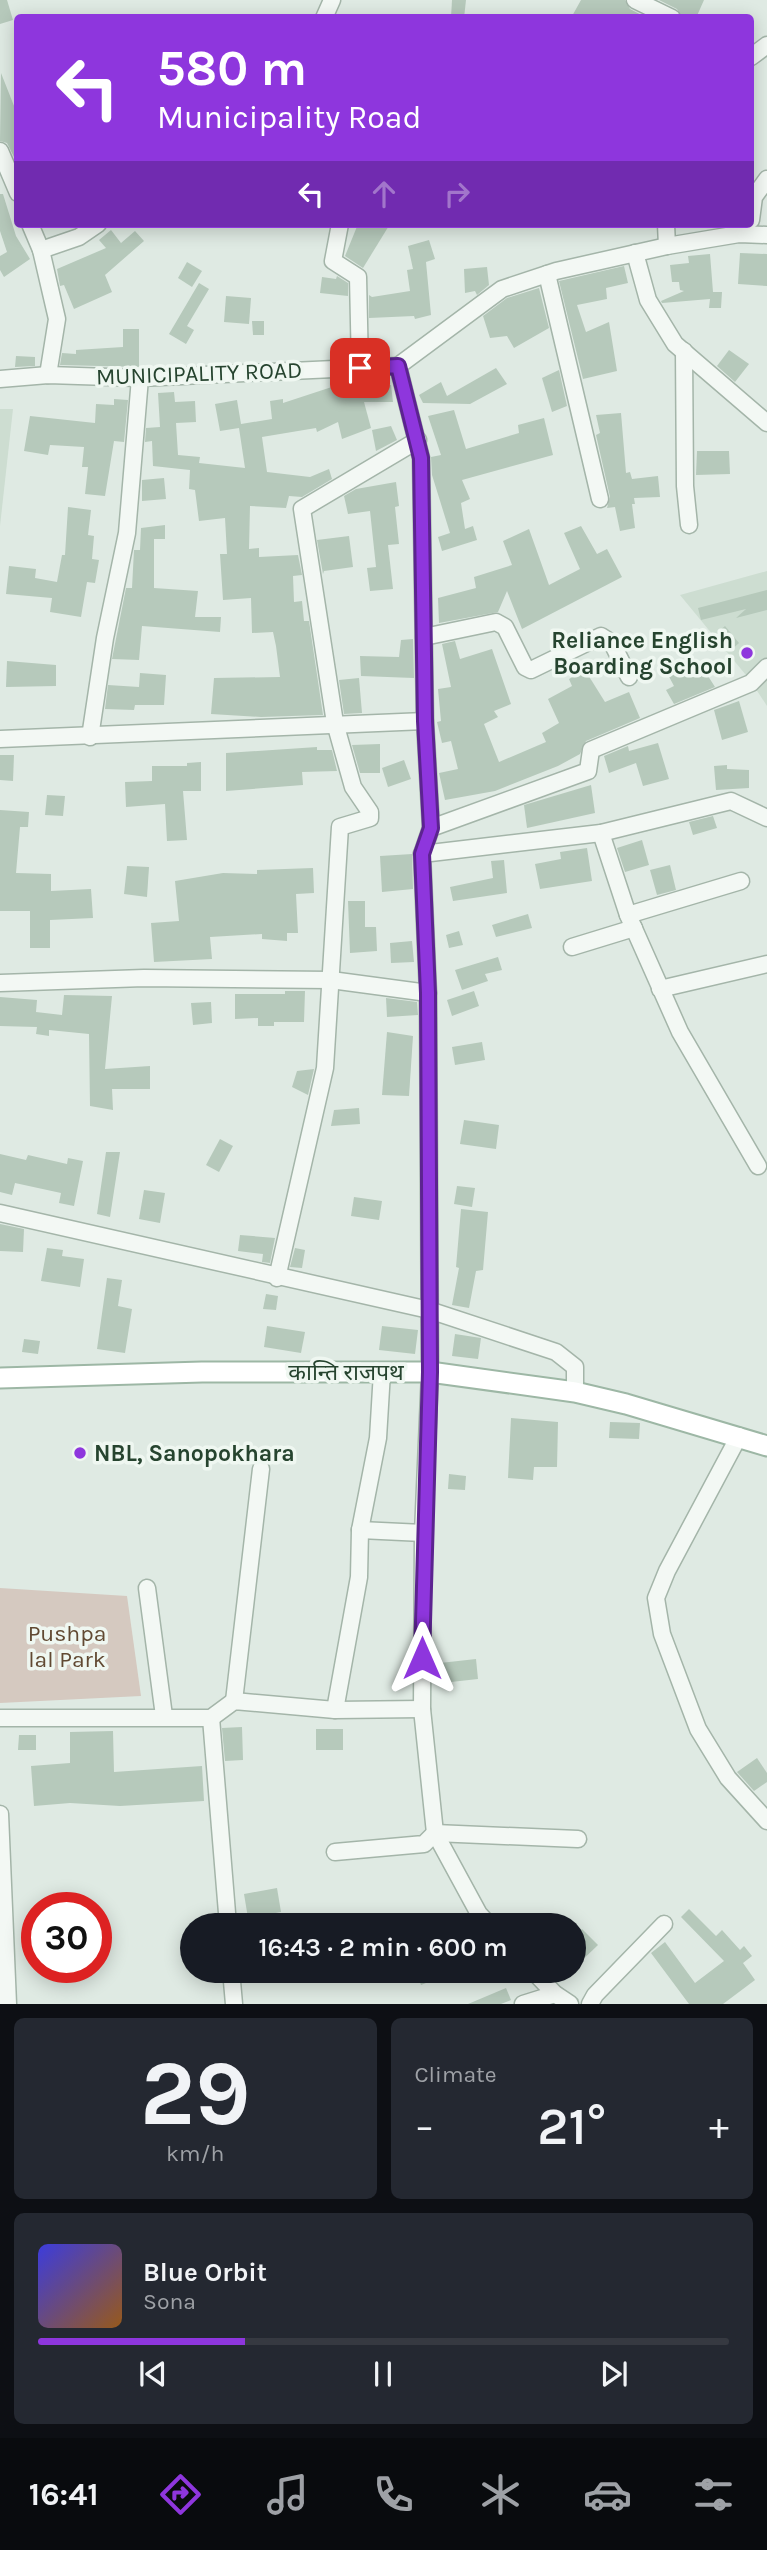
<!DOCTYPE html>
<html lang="en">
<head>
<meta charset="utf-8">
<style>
	body { margin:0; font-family:Karla,"Noto Sans Devanagari",sans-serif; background:#242831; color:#f1f3f6; height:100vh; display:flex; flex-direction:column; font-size:26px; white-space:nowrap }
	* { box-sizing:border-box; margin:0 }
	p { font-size:23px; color:#9ea1a6 }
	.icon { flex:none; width:38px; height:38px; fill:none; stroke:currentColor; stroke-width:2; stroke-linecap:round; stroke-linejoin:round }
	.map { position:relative; height:2004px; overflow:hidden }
	.side { display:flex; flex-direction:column; gap:14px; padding:14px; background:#0d0f14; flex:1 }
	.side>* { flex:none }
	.banner { position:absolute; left:14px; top:14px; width:740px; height:214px; border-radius:7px; box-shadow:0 4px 18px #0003; background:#8e36dd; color:#fff; overflow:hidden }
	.speed { position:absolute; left:21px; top:1892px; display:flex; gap:14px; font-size:35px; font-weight:700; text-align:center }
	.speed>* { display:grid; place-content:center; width:91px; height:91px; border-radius:50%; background:#171b24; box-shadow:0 4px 18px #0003; line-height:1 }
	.speed .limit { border:10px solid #d22; background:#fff; color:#111 }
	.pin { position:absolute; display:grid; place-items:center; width:60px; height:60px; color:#fff; margin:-30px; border-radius:14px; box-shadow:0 4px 10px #0006 }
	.me { position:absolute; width:77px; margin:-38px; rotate:0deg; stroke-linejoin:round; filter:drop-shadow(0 0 5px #0008) }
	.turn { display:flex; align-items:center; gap:24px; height:147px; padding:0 28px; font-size:32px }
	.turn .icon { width:91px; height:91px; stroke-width:2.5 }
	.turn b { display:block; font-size:49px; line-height:60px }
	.lanes { display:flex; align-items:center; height:66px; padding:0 28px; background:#0003; justify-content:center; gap:35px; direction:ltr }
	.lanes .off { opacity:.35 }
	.big { font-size:52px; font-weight:600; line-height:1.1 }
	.side .widget { flex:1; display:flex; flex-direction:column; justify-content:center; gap:10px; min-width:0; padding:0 24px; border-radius:10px; background:#242831 }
	.side .dial { align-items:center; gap:0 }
	.dial b { font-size:91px; line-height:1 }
	.song { display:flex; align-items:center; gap:21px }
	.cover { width:84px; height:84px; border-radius:10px; background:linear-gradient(135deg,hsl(240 70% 55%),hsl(30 70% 35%)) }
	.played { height:7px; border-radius:4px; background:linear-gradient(90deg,#8e36dd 30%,#363941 30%) }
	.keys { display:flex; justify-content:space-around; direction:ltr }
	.heat { display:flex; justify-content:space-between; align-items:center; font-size:38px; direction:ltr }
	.side .tiles { flex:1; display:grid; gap:14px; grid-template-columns:1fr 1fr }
	.widget:last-child { grid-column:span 2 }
	.trip { position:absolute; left:180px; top:1913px; width:406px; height:70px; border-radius:35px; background:#171b24; box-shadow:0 4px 18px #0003; font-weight:600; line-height:70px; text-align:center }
	.tab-bar { display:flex; height:112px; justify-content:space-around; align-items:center; background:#090b0e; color:#9ea1a6 }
	.tab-bar .icon { width:49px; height:49px }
	.tab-bar .current { color:#8e36dd }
	.tab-bar b { font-size:32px; color:#f1f3f6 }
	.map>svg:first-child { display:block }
	.built { fill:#cdddd1 }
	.green { fill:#d5c9c0 }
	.building { fill:#b6c9bb }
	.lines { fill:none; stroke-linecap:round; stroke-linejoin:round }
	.minor-casing { stroke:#a4b5a9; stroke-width:19 }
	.major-casing { stroke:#9db7a5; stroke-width:23 }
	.minor { stroke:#f3f8f4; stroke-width:16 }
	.major { stroke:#fff; stroke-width:19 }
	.route-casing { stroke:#5c2390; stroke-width:18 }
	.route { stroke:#8e36dd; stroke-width:12 }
	.poi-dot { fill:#8e36dd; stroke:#eff7f1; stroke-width:2.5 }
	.labels { text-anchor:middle; stroke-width:7; stroke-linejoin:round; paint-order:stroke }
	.street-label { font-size:23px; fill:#26442f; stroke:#eff7f1 }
	.poi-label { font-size:23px; font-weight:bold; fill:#26442f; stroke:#eff7f1; text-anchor:end }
	.park-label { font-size:23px; fill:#614932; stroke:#eff7f1 }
</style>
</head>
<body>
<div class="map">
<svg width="767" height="2004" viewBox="0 0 767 2004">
	<rect width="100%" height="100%" fill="#dfeae3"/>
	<g class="built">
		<polygon points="0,409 13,409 0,526"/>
		<polygon points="767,571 767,706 750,680 680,595"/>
	</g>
	<polygon class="green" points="0,1588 127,1596 141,1696 0,1703"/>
	<g class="building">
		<polygon points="0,0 7,0 13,20 0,24"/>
		<polygon points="452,0 466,0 464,18 451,18"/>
		<polygon points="581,0 625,0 630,9 647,18 571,18"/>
		<polygon points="659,0 704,0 696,18 682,18 677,9"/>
		<polygon points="1,73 18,116 18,158 15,159 7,143 0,141"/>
		<polygon points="0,194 3,194 16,236 30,259 4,277 0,270 0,256 7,252 0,231"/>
		<polygon points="358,224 390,224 363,268 345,256"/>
		<polygon points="111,230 121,243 135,231 144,241 105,275 112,292 74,309 64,285 60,286 57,269 106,248 99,240"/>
		<polygon points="429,240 435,259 426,262 431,315 415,319 414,316 369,318 369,295 372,297 410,291 407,270 413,269 408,246"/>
		<polygon points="740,253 767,254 767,286 738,284"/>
		<polygon points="710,254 713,292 722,292 721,308 709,308 710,299 662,303 661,301 684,291 680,290 679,282 672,282 670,265 689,263 688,256"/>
		<polygon points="187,262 202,271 192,287 178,278"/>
		<polygon points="624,266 628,283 606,288 607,299 577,305 586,332 609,322 617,371 583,379 559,281"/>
		<polygon points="487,267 489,285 477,295 475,291 465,293 464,269"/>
		<polygon points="337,276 348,283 348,296 320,293 322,277 336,279"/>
		<polygon points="199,283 209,289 187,326 194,330 186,344 169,334"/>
		<polygon points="539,288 549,328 514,348 507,336 490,338 483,316 507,298"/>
		<polygon points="226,296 251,298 249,324 224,322"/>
		<polygon points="252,321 264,321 264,335 253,335"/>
		<polygon points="123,329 139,329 139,367 60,365 62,353 76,354 76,350 123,347"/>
		<polygon points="729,350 749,364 735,382 717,366"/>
		<polygon points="16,356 35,357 35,366 15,367"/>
		<polygon points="496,368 507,384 470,404 423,403 419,395 441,382 447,396"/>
		<polygon points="559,370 567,406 552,412 542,378"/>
		<polygon points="344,383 346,387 391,385 393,402 364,402 371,428 342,439 338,422 317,432 316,428 262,437 267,472 310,477 329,469 332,479 302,497 289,496 286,508 250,506 249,549 259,548 259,557 298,555 302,575 293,576 294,602 302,601 304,621 309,621 323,715 261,717 211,714 214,678 280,677 276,646 273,632 252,633 251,598 223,600 220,554 227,554 225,518 199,521 195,490 189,489 190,470 153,466 152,441 145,442 146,428 160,427 158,393 174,392 175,402 195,401 196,422 176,423 178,455 200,457 199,463 245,468 239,428 220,431 215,404 237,400 241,424 272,419 270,401 283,399 283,403"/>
		<polygon points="114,399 128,400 124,442 114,441 105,496 85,494 88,467 82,467 84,447 50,445 48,455 24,451 30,416 95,423 96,404 114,405"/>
		<polygon points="454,410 466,449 519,433 518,425 544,418 553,455 462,480 470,499 461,503 465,529 473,526 477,540 442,551 438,537 450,533 432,475 431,457 441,455 428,416"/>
		<polygon points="621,413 626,473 630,472 632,479 658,476 660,497 634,498 635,504 632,504 635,528 620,531 615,507 607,508 610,497 596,435 600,433 596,415"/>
		<polygon points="391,426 397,440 376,451 372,430"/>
		<polygon points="697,451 729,451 730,474 696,475"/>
		<polygon points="164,478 166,499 142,501 142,480"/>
		<polygon points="396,482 399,506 395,507 399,544 388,545 393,589 370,591 367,568 376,567 370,511 348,514 344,496 356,489"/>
		<polygon points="68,507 91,510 88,535 94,536 92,559 99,560 95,583 87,582 81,617 50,612 52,598 6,594 9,566 36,569 35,578 57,582 62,555 65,555"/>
		<polygon points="165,525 165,539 154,539 154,588 198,591 195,617 221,617 220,632 142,626 139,660 112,659 126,588 132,588 134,550 140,550 141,528"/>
		<polygon points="581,526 597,554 607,549 622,577 522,629 507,591 498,612 439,623 438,598 476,588 474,577 512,565 503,541 529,529 549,585 580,569 564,533"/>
		<polygon points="349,536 353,567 324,571 323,574 317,540"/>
		<polygon points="767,590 767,610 736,618 746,609 701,620 698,608"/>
		<polygon points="725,626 739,643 730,651 716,634"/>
		<polygon points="413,639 414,678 361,676 360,656 399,657 401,640"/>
		<polygon points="455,641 460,659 492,649 511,704 494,711 498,717 484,724 499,762 546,742 542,733 559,723 548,699 572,686 569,679 585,670 605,702 629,692 640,718 586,741 580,754 558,766 495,791 445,800 439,773 458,769 451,741 442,743 437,722 441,721 438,689 451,687 442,644"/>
		<polygon points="7,661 56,665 56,686 6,687"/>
		<polygon points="701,665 715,687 674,704 666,690 674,686 667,673 680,666 683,673"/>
		<polygon points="140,673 166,675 164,705 135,705 134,710 105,709 108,685 139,687"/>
		<polygon points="359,678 362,713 344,714 339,680"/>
		<polygon points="739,701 748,732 722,740 714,710"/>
		<polygon points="658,743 669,779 643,786 636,763 609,773 604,756 628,746 629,751"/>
		<polygon points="380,744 380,773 360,773 352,745"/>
		<polygon points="317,747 317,750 332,750 337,771 302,772 303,785 226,791 226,753"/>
		<polygon points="0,755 14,755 13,781 0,780"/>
		<polygon points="404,760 411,779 388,787 382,768"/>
		<polygon points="201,762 201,791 183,791 187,840 167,841 165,804 126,807 125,782 152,781 152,766 187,766 187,763"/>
		<polygon points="727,765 727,769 749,770 749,788 716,790 714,766"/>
		<polygon points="591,785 595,813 527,828 524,805"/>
		<polygon points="47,795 65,796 63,816 45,815"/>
		<polygon points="0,810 29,812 28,827 20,827 16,873 51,874 51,891 91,889 93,918 50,920 50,948 30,948 30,911 0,911"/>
		<polygon points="713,816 717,828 693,835 689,822"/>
		<polygon points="642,840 649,865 625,872 617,848"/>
		<polygon points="587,848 592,881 540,889 535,864 561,859 560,852"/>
		<polygon points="412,854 413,889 382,892 380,856"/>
		<polygon points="504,860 507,893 453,901 450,887 493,878 491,861"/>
		<polygon points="670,865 676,890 657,895 650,870"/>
		<polygon points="127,866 149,867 147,897 124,894"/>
		<polygon points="313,868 314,893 296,894 298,933 287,933 287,941 262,939 262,934 210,937 212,959 154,962 151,923 179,921 175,881 223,873 257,874 257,870"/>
		<polygon points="348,901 365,901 365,927 376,927 377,951 350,953"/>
		<polygon points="528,914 532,928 496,937 492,925"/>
		<polygon points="459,931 463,945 449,948 446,935"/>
		<polygon points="412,941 414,962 391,963 390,943"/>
		<polygon points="498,957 502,970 485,974 488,981 462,990 455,970"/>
		<polygon points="285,991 305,991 304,1022 274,1022 274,1026 258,1026 258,1018 235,1019 235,994 285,994"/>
		<polygon points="474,991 479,1006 452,1016 447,1000"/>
		<polygon points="64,995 112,996 105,1069 150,1066 150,1089 112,1089 113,1110 90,1106 89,1034 49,1030 49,1036 36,1034 37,1027 0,1026 0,997 37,1000 36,1012 62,1015"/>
		<polygon points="386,998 417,1002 418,1015 387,1017"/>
		<polygon points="211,1002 212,1023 193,1025 191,1003"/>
		<polygon points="387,1032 413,1036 409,1096 382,1095"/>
		<polygon points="482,1042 485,1060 455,1065 452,1047"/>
		<polygon points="314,1069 308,1095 292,1087 297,1071"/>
		<polygon points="359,1108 360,1124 331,1126 334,1110"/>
		<polygon points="464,1120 499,1125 496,1149 460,1144"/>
		<polygon points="220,1139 233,1146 219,1172 206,1165"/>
		<polygon points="106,1152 120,1152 110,1217 97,1214"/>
		<polygon points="0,1154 26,1160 28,1155 67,1164 68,1158 83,1161 74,1206 59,1203 61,1193 15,1183 12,1195 0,1192"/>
		<polygon points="457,1186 475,1188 472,1207 454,1204"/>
		<polygon points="144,1190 165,1193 160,1223 139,1219"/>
		<polygon points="354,1197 382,1201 379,1220 351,1216"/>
		<polygon points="461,1209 488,1212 483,1270 476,1271 469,1308 452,1305 459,1268 456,1267"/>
		<polygon points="0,1224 24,1229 23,1252 0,1251"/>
		<polygon points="240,1235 275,1238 270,1263 262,1262 263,1254 238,1251"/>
		<polygon points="47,1248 63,1250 62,1256 84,1259 80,1287 41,1281"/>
		<polygon points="295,1248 305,1250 302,1268 290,1267"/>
		<polygon points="107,1278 122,1280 118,1306 132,1309 125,1353 97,1349"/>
		<polygon points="266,1294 278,1296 276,1310 263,1309"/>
		<polygon points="267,1326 305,1332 301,1353 264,1347"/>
		<polygon points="382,1326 418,1330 415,1354 379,1350"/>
		<polygon points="455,1334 481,1338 478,1359 452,1356"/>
		<polygon points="24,1339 40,1341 38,1354 22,1352"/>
		<polygon points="511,1418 558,1422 557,1467 534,1467 533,1480 508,1478"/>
		<polygon points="610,1422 640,1423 639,1439 609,1438"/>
		<polygon points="449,1474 466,1476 465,1490 448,1489"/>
		<polygon points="476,1659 478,1679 442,1683 440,1663"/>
		<polygon points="242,1727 243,1760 225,1761 222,1728"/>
		<rect x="316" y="1729" width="27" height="21"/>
		<polygon points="113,1731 114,1772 202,1766 204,1801 120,1806 70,1803 34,1806 31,1766 70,1763 70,1732"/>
		<polygon points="19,1735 36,1735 36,1750 18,1750"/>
		<polygon points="757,1758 767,1773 767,1782 754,1791 737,1772"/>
		<polygon points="277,1888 281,1912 248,1918 244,1894"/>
		<polygon points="689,1909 716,1936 722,1930 740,1950 744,1946 752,1956 743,1963 755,1980 723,2004 689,2004 651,1953 665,1942 695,1983 724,1961 681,1917"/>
		<polygon points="582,1929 598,1945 574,1968 574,1937"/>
		<polygon points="415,1970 456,1970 456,1971 421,1985"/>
		<polygon points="506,1988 511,2000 501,2004 468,2004"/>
	</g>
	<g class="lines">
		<g class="minor-casing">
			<g id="minor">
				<polyline points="635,0 672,18"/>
				<polyline points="324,18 332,0"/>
				<polyline points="751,57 767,45"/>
				<polyline points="0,151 18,193"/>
				<polyline points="751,220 754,197 767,179"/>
				<polyline points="30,224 41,250 57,319 48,375"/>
				<polyline points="340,224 333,261 358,277 360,368"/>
				<polyline points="666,224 667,246"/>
				<polyline points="41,250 79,237 98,224"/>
				<polyline points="635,253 648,300 675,344 767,423"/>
				<polyline points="547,274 600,499"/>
				<polyline points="684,351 685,486 689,525"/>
				<polyline points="398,366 421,458 425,721 431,828 422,854 428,993 430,1372 423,1533 422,1709 435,1833 479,1914 489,1925"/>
				<polyline points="398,366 502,289 556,271 667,246 739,234 767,235"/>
				<polyline points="0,379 48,375 140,378 398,366"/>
				<polyline points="424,637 496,622 505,627 525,667 531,670 601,636 612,643 629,677"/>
				<polyline points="90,737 105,638 127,533 140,378"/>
				<polyline points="0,739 425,721"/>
				<polyline points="431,828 588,771 591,750 751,683 767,667"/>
				<polyline points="601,833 628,915 741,881"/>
				<polyline points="422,854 601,833 731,801 767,818"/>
				<polyline points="628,915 680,1032 758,1166"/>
				<polyline points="572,947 634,928"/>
				<polyline points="0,983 144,978 331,980 428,993"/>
				<polyline points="660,989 767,964"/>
				<polyline points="0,1213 429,1310 556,1352 575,1367 575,1392"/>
				<polyline points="277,1278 325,1068 340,827 370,818 370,812 353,787 335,723 302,509 418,440"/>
				<polyline points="739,1436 667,1571 656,1598 662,1634 698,1729 728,1778 767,1821"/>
				<polyline points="360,1530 423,1533"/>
				<polyline points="147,1588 164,1716"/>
				<polyline points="234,1701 261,1469"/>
				<polyline points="335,1710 359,1577 360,1530 378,1438 382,1372"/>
				<polyline points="0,1718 211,1718 234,1701 335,1710 422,1709"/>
				<polyline points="211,1718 228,1925"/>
				<polyline points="0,1814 8,2004"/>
				<polyline points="335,1852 424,1844 435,1833 578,1839"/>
				<polyline points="231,1970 234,2004"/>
				<polyline points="532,1970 555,1994 570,2004"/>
				<polyline points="523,2004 555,1994"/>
				<polyline points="590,2004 595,1995 664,1924"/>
			</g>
		</g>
		<g class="major-casing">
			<polyline id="major" points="0,1378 202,1372 430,1372 575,1392 626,1404 767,1446"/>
		</g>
		<use href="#minor" class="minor"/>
		<use href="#major" class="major"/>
	</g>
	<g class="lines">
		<g class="route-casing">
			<polyline id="route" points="360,368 398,366 421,458 425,721 431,828 422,854 428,993 430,1372 422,1658"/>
		</g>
		<use href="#route" class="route"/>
	</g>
	<g class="poi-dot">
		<circle cx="747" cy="653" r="7"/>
		<circle cx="80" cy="1453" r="7"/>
	</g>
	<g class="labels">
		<g class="street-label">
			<text transform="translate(199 373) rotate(-2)" y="8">MUNICIPALITY ROAD</text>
			<text x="346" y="1380">कान्ति राजपथ</text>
		</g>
		<g class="poi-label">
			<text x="733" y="648">Reliance English<tspan x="733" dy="26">Boarding School</tspan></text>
			<text x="94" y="1461" text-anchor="start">NBL, Sanopokhara</text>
		</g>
		<g class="park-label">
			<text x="67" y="1641">Pushpa<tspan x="67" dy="26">lal Park</tspan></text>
		</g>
	</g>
</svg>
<div class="speed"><div class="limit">30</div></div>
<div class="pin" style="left:360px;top:368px;background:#d93025"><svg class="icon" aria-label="arrive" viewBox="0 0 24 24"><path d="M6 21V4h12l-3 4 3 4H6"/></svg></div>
<svg class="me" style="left:422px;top:1658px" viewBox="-20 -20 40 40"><path d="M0-17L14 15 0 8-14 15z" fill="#8e36dd" stroke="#fff" stroke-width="4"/></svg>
<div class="trip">16:43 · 2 min · 600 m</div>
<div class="banner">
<div class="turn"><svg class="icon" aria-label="left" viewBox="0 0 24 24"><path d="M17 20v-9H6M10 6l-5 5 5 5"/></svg><div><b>580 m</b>Municipality Road</div></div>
<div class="lanes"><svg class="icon" aria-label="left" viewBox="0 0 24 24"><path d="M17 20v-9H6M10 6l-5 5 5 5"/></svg><svg class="icon off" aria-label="ahead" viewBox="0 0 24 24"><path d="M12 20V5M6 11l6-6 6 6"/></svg><svg class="icon off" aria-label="right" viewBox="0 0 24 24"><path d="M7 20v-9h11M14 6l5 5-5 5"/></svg></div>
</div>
</div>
<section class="side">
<div class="tiles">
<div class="widget dial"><b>29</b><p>km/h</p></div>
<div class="widget"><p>Climate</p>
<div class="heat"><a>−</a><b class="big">21°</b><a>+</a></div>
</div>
<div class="widget">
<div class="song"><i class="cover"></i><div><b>Blue Orbit</b><p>Sona</p></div></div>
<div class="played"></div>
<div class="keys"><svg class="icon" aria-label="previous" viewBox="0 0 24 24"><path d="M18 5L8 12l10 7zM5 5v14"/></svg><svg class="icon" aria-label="pause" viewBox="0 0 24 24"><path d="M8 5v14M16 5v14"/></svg><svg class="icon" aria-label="next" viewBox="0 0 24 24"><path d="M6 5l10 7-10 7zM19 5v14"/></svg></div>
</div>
</div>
</section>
<nav class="tab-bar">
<b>16:41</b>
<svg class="icon current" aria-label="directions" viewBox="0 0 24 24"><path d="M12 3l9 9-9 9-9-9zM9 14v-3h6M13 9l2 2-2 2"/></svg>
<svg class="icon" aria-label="music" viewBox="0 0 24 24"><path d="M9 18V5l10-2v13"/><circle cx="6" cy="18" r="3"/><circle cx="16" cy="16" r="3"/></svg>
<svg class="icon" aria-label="phone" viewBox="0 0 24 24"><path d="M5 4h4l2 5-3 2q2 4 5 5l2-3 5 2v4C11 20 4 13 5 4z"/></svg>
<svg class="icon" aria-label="climate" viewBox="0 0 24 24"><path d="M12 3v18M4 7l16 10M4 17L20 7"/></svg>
<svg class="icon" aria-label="car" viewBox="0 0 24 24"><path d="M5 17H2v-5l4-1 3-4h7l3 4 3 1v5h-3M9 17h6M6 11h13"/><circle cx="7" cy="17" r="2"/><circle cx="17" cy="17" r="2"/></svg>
<svg class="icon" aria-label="filters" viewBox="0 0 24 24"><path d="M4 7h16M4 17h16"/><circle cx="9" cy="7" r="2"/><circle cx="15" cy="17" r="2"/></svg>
</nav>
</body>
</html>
